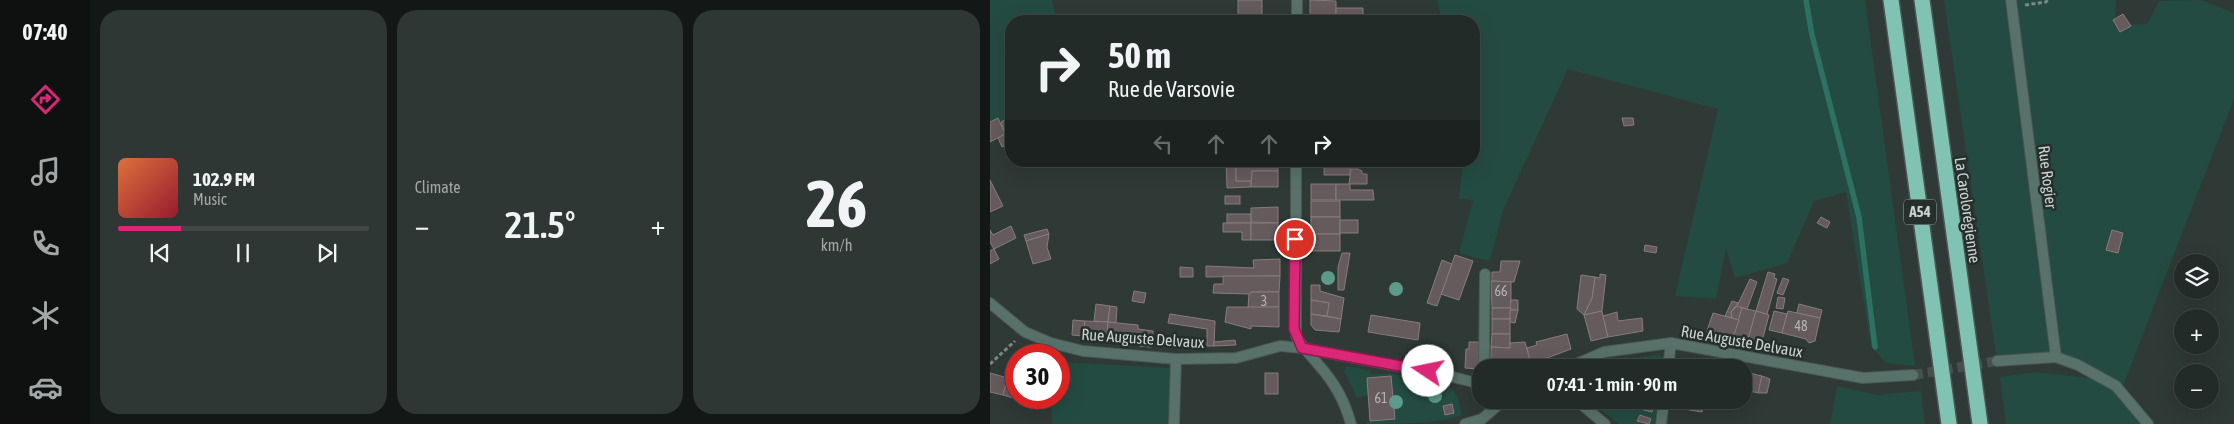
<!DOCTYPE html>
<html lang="en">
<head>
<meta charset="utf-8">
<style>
	body { margin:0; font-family:"Asap Condensed",sans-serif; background:#2f3734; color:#f1f3f6; height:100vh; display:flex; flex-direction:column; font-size:19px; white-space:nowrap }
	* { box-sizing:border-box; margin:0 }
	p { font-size:16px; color:#a3a7a8 }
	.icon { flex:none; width:28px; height:28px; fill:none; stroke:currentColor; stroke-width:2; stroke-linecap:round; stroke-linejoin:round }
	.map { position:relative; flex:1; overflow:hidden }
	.panel { display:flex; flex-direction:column; gap:10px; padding:10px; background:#131816; width:900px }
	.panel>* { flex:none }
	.banner { position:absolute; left:15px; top:15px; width:475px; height:152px; border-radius:20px; box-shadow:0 5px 20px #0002,0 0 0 1px #404745; background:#232b28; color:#f1f3f6; overflow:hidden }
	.buttons { position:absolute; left:1184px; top:254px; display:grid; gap:10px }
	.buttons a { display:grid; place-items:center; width:45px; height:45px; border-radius:50%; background:#232b28; box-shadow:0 5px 20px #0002,0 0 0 1px #404745; font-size:25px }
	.speed { position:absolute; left:15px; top:344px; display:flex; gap:10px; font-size:25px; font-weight:700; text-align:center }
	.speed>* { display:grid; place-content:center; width:65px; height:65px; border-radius:50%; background:#232b28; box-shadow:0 5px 20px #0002,0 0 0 1px #404745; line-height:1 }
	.speed .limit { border:8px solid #d22; background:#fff; color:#111 }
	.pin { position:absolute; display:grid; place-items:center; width:42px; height:42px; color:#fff; margin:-21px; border:2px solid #fff; border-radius:50%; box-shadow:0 1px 5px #0007 }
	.me { position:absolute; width:55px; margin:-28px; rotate:281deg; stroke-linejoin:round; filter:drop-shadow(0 0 4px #0008) }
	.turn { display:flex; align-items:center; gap:18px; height:105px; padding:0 20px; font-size:22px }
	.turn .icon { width:65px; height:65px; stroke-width:2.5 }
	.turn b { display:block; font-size:35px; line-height:42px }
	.lanes { display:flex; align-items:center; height:48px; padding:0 20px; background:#0003; justify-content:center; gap:25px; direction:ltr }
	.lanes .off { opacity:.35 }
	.big { font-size:38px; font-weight:600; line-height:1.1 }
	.panel .card { flex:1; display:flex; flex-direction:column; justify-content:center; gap:8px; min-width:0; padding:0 18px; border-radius:20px; background:#2f3734 }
	.panel .dial { align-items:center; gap:0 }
	.dial b { font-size:65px; line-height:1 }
	.song { display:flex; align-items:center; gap:15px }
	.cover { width:60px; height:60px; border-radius:8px; background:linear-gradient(135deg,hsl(20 70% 55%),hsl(350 70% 35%)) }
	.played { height:5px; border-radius:2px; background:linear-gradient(90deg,#db2777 25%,#404745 25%) }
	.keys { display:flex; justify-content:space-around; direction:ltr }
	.heat { display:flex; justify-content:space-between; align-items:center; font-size:28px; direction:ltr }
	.panel .tiles { flex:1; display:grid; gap:10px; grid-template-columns:repeat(3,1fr) }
	.trip { position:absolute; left:482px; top:359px; width:280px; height:50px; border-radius:20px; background:#232b28; box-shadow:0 5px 20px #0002,0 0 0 1px #404745; font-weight:600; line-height:50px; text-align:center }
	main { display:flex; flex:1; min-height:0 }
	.menu { display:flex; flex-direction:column; width:90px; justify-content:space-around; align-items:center; background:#0e1110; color:#a3a7a8 }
	.menu .icon { width:35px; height:35px }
	.menu .current { color:#db2777 }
	.menu b { font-size:22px; color:#f1f3f6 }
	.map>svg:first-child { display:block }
	.green { fill:#244b42 }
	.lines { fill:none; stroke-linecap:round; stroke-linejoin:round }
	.stream { stroke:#2d7162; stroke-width:5.5 }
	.building { fill:#665b5c; stroke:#887c7c }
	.minor-tunnel { stroke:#47504d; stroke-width:10; stroke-dasharray:10 5; stroke-linecap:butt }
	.service-casing { stroke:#4b5552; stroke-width:12 }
	.minor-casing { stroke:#4b5552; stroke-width:12 }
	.motorway-casing { stroke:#4b5552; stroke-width:18 }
	.path { stroke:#7e8784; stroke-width:3; stroke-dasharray:4 2.5; stroke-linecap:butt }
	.service { stroke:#58726b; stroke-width:10 }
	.minor { stroke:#58726b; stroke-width:10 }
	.motorway { stroke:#80c3b2; stroke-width:15 }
	.tree { fill:#5d9a8b }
	.route-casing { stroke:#8e194d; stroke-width:12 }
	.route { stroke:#db2777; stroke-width:9 }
	.labels { text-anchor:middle; stroke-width:5; stroke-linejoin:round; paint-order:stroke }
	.number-label { font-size:14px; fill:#b2b5b4 }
	.shield { fill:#252f2c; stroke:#9aa2a0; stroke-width:1 }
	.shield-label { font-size:15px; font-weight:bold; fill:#ccd3d1 }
	.street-label { font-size:16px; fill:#ccd3d1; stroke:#252f2c }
</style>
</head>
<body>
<main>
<nav class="menu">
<b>07:40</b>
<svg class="icon current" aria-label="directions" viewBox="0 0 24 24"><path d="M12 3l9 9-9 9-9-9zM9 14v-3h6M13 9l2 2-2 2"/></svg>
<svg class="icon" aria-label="music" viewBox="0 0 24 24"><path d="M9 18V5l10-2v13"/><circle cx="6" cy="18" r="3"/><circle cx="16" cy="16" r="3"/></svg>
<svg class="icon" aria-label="phone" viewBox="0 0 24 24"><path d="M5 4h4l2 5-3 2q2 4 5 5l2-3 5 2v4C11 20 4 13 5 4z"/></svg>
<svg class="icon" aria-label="climate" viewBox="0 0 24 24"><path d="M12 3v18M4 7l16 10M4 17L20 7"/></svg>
<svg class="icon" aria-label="car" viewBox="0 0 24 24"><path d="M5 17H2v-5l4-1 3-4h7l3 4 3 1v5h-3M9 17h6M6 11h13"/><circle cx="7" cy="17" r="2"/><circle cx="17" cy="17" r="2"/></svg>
</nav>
<section class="panel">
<div class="tiles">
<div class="card">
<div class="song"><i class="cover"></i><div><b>102.9 FM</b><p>Music</p></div></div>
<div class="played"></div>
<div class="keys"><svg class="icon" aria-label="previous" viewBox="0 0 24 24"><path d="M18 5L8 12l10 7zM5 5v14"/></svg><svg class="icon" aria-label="pause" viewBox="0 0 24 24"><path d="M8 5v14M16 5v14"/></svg><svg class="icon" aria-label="next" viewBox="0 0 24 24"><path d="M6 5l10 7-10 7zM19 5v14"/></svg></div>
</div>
<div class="card"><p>Climate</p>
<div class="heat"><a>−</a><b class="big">21.5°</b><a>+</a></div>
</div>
<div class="card dial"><b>26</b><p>km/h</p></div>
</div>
</section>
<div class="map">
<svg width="1244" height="424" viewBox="0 0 1244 424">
	<rect width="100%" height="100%" fill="#2f3936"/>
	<g class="green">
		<polygon points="0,0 62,0 67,21 21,21 21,132 0,142"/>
		<polygon points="447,0 875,0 925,366 896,363 881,346 856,192 824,201 797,263 745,278 736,248 726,299 685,296 728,109 578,69 513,210 500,260 490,259 469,253 483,200 469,199 473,161 484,161 484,21 452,21"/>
		<polygon points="954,0 1126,0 1124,25 1157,24 1169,1 1211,0 1244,13 1244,99 1131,391 1158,424 1016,424 1010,377 1045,372 1100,378 1123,385 1066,357 1007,361"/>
		<polygon points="669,354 673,357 673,367 604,367 616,363"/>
		<polygon points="69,362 180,368 179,424 62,424 61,398 69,398"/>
		<path d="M357,366L381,371L380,374H403L457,386C469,392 469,403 472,415C451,424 403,424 377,424V422L383,420L378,395L367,398L354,371Z"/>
		<polygon points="847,386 887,395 931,391 935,424 840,424"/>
		<polygon points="616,400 669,400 664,424 629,424 606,406"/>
	</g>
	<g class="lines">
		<polyline class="stream" points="816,0 822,35 869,217 885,347"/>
	</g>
	<g class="building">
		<polygon points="248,0 272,0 272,20 288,21 248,20"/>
		<polygon points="320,0 346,1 346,18 320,19"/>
		<polygon points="346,8 373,8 373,19 346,18"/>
		<polygon points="1133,14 1141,26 1130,32 1123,20"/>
		<polygon points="21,117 21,131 15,134 11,122"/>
		<polygon points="8,118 15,134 0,142 0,122"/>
		<polygon points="632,118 643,118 644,125 634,126"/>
		<polygon points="15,134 20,143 12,147 8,138"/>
		<polygon points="236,161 246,161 246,181 261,181 261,187 237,188"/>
		<polygon points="246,161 288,161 288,171 262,171 261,181 246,181"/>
		<polygon points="338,161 360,161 360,175 334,175 334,162"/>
		<polygon points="361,169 368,169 372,171 372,174 377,174 377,184 359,184"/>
		<polygon points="262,171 288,171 288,187 261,187"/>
		<polygon points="0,180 13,206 0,212"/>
		<rect x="321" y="184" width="25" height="16"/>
		<polygon points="346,184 360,184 360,190 383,190 384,200 346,200"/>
		<rect x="235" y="196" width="15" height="8"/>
		<rect x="321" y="201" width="29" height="16"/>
		<polygon points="288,207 288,223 261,222 261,208"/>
		<rect x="237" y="214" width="24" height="9"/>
		<rect x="321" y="217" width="29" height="17"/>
		<polygon points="831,217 840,222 837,228 827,223"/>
		<rect x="350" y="220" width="18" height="13"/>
		<polygon points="233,223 261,223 261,240 252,240 252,232 233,232"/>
		<rect x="261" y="223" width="27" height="17"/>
		<polygon points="21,226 26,238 4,249 0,242 0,230 3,235"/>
		<polygon points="57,229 59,234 36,241 34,235"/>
		<polygon points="1122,230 1133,233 1128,253 1116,250"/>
		<polygon points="59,234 57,247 61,259 43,264 36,241"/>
		<rect x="321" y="234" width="29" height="17"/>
		<polygon points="655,245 667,247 666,253 654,251"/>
		<polygon points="4,249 9,259 0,264 0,251"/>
		<polygon points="352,253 360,253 354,290 348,290 348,267"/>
		<polygon points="465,255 483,261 469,300 451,294"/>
		<polygon points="290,259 290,276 216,277 216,266 264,268 263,260"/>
		<polygon points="452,260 462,264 447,306 437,303"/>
		<polygon points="511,261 530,261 524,282 502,281 502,272 510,272"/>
		<polygon points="190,267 203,268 203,277 190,277"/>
		<polygon points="778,272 785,274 784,278 787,279 777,314 766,311"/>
		<polygon points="610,274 616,275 612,311 594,315 602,298 605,277 610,278"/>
		<polygon points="591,275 605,277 602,298 594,315 587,309"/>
		<polygon points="233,276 290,276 289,292 262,292 259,294 223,293 224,284 233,284"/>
		<polygon points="793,278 799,280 793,295 787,293"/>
		<polygon points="760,279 767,282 757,309 747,306"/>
		<polygon points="501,281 521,282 521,308 502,308"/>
		<polygon points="321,285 330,285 330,291 354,298 351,319 337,316 339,303 321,300"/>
		<polygon points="144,291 156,293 154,303 142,301"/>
		<polygon points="262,292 289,292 289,307 258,308 259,294"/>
		<polygon points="788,297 795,298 793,309 786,308"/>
		<polygon points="321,300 339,303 337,316 321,314"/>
		<polygon points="521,300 528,300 528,310 520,310"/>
		<polygon points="742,301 748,303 741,312 742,318 735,316"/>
		<polygon points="106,304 120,306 118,322 104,321"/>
		<polygon points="809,304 832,310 830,318 807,313"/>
		<polygon points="120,306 127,307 126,323 118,322"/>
		<polygon points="747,306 752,308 749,320 742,318 741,312"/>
		<polygon points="237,307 289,307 289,327 261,326 261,329 235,322"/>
		<polygon points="502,308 521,308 520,319 502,319"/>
		<polygon points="752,308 766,311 757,343 742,340"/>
		<polygon points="520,310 528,310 525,323 520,322"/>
		<polygon points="612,311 618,337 601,341 594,315"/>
		<polygon points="766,311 779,315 771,345 757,343"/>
		<polygon points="784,311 797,314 792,333 779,330"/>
		<polygon points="798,311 830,318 825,341 819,343 816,339 792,333"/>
		<polygon points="627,312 628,321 652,318 653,331 618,337 613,316"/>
		<polygon points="723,313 749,320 742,340 716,334"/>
		<polygon points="180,314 225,321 224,346 217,346 217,329 178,323"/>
		<polygon points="321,314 351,319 349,332 325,330 321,325"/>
		<polygon points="381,315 430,323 428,340 378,332"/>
		<rect x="502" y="319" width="18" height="15"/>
		<polygon points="83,320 95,321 93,336 82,335"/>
		<polygon points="95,321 118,322 117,339 93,336"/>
		<polygon points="118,322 148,325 148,329 163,331 162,347 149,346 150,342 117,339"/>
		<polygon points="502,334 520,334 520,348 501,347"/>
		<polygon points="577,334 581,349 541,364 537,348 547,345 546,342"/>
		<polygon points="245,340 246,345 224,346 224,342"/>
		<polygon points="479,342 489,342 488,369 475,368 476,349 479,349"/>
		<polygon points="535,342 541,364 526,368 501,368 501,347 520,348 520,343"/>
		<polygon points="689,361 707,363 707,368 688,368"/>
		<polygon points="754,372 759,373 755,390 754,390"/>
		<polygon points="0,373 18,378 13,395 0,392"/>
		<rect x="275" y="373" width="13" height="21"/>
		<polygon points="759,373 772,376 768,393 755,390"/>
		<polygon points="401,376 405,419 380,421 377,378"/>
		<polygon points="772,376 780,379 777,393 768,393"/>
		<polygon points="18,378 26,380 26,398 40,398 40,403 13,395"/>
		<polygon points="653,400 666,400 662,412 650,409"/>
		<polygon points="683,400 714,400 712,412 682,407"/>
		<polygon points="714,400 725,400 723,407 713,405"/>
		<polygon points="462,404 464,413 455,415 453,406"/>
		<polygon points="650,415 661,419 659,424 647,421"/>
	</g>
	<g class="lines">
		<polyline class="minor-tunnel" points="923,375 1007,361"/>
		<g class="service-casing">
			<polyline id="service" points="184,424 186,359"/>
		</g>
		<g class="minor-casing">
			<g id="minor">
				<polyline points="1021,0 1066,357"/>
				<polyline points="307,21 307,0"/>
				<path d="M306,161V336C312,347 319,353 327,363C344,382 354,399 361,424"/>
				<polyline points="0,303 35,332 61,343 93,351 186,359 246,358 290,346 312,348 455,375 491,384"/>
				<polyline points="1007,361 1066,357 1088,365 1126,386 1158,424"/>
				<polyline points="494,368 495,274"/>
				<polyline points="577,368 614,352 681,343 873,378 923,375"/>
				<polyline points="678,368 681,343"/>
				<polyline points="586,400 615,424"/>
				<polyline points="475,424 492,419 514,400"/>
				<polyline points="671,424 674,400"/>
			</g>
		</g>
		<g class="motorway-casing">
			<g id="motorway">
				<polyline points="901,0 959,424"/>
				<polyline points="932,0 990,424"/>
			</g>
		</g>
		<g class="path">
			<polyline points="1035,5 1056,2 1058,0"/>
			<polyline points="0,364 25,341"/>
		</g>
		<use href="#service" class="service"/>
		<use href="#minor" class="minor"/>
		<use href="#motorway" class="motorway"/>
	</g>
	<g class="tree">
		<circle cx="338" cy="278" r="7"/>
		<circle cx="406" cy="289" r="7"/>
		<circle cx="445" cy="396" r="7"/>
		<circle cx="406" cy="402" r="7"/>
	</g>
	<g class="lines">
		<g class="route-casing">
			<polyline id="route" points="305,239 304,329 312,348 438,371"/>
		</g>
		<use href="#route" class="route"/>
	</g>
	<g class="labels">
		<g class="number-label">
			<text x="511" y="296">66</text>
			<text x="274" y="306">3</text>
			<text x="811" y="331">48</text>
			<text x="391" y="403">61</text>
		</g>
		<rect class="shield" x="914" y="199.5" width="32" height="25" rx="4"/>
		<g class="shield-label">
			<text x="930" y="217">A54</text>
		</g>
		<g class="street-label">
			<text transform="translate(1058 177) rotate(83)" y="6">Rue Rogier</text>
			<text transform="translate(978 210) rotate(82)" y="6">La Carolorégienne</text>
			<text transform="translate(153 338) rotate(4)" y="6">Rue Auguste Delvaux</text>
			<text transform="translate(752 341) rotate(10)" y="6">Rue Auguste Delvaux</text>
		</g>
	</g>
</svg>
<div class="buttons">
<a><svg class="icon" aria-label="layers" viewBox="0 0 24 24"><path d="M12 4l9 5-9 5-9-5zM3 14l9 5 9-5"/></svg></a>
<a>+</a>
<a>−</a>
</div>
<div class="speed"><div class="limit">30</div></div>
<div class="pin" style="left:305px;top:239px;background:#d93025"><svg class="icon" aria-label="arrive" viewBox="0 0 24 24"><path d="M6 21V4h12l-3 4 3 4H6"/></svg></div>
<svg class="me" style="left:438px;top:371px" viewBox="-20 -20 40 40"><circle r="19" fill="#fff"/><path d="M0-13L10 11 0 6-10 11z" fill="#db2777"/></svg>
<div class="trip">07:41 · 1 min · 90 m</div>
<div class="banner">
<div class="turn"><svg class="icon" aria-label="right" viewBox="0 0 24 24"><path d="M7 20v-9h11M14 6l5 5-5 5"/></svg><div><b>50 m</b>Rue de Varsovie</div></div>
<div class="lanes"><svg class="icon off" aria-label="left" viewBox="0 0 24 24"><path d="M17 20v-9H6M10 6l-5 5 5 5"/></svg><svg class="icon off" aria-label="ahead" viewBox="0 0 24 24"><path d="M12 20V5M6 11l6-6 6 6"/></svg><svg class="icon off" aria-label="ahead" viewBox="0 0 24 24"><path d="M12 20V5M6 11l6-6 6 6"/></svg><svg class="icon" aria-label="right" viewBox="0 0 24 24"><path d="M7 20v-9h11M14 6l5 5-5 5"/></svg></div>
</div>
</div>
</main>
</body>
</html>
